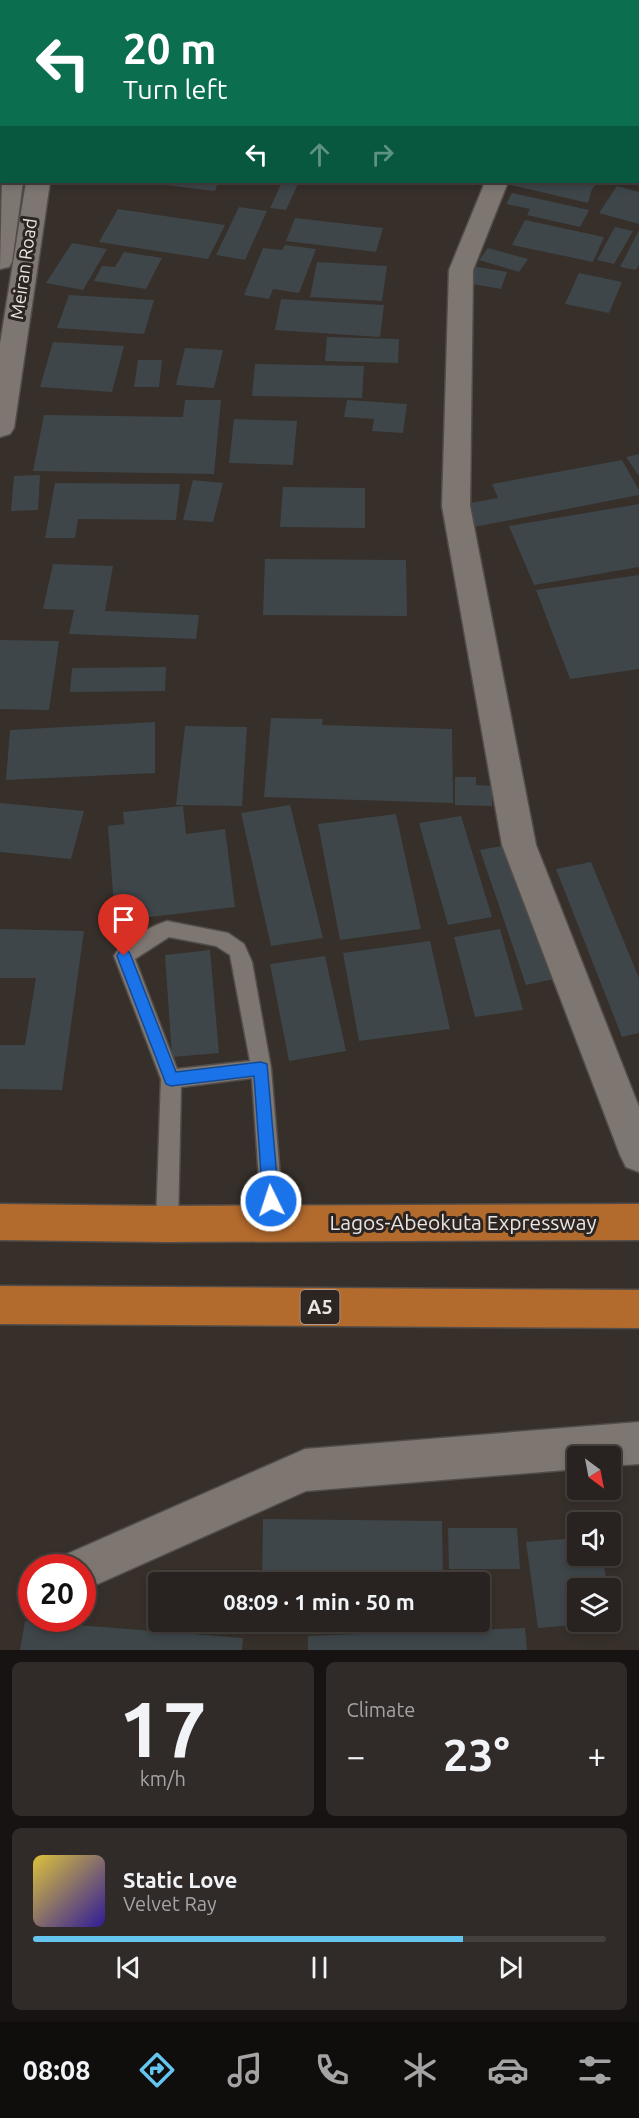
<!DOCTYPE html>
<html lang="en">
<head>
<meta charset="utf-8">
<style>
	body { margin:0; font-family:Ubuntu,sans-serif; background:#302b29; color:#f1f3f6; height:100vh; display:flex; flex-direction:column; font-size:22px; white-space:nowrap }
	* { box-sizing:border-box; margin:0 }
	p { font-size:20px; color:#a5a4a5 }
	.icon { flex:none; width:33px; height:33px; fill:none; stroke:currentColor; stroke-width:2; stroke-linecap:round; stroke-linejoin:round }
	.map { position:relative; height:1650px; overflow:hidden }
	.drawer { display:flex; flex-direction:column; gap:12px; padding:12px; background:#161312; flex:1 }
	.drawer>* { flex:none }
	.banner { position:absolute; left:0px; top:0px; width:639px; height:183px; box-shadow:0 3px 9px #0003,0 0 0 2px #44403e; background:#0b6e4f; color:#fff; overflow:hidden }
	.needle { width:39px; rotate:148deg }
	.controls { position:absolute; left:567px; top:1446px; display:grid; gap:12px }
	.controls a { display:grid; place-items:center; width:54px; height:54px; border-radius:6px; background:#282320; box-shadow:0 3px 9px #0003,0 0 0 2px #44403e; font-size:30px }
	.speed { position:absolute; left:18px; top:1554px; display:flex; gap:12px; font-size:30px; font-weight:700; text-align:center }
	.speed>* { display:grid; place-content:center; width:78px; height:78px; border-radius:50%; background:#282320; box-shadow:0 3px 9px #0003,0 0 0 2px #44403e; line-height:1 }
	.speed .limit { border:9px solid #d22; background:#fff; color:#111 }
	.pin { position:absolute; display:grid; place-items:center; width:51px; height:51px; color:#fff; margin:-62px -26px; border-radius:50% 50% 50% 0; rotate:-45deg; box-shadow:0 0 6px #0007 }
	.pin .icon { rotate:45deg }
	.me { position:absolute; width:66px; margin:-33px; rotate:356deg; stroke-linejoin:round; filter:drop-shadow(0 0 4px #0008) }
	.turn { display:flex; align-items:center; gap:21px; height:126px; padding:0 24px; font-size:27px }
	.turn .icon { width:78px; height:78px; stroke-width:2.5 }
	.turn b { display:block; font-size:42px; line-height:51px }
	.lanes { display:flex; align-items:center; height:57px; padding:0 24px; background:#0003; justify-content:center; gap:30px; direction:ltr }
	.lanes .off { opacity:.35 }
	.big { font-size:45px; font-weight:700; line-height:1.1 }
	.drawer .card { flex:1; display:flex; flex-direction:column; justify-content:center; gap:9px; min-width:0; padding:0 21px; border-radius:9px; background:#302b29 }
	.drawer .dial { align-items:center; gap:0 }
	.dial b { font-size:78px; line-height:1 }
	.song { display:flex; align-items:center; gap:18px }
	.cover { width:72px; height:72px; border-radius:9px; background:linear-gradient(135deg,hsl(50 70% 55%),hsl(250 70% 35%)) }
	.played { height:6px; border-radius:3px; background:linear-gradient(90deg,#64c5ee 75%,#44403e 75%) }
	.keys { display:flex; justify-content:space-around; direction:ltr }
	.heat { display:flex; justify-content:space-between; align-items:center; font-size:33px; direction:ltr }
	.drawer .tiles { flex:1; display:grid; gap:12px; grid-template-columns:1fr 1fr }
	.card:last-child { grid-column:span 2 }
	.trip { position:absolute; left:148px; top:1572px; width:342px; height:60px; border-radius:6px; background:#282320; box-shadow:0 3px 9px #0003,0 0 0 2px #44403e; font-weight:700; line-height:60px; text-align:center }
	.tabs { display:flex; height:96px; justify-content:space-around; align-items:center; background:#100e0d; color:#a5a4a5 }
	.tabs .icon { width:42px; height:42px }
	.tabs .selected { color:#64c5ee }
	.tabs b { font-size:27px; color:#f1f3f6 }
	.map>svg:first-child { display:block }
	.building { fill:#3e464a }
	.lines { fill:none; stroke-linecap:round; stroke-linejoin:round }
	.service-casing { stroke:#534d49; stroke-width:3 }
	.minor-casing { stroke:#534d49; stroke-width:3 }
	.secondary-casing { stroke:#534d49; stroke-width:3 }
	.trunk-casing { stroke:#534d49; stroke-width:3 }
	.service { fill:#7e7671; fill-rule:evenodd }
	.minor { fill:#7e7671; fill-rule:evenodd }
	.secondary { fill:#7e7671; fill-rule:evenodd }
	.trunk { fill:#b26a2d; fill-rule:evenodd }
	.route { fill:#1a73e8; stroke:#114b97; stroke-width:1.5 }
	.labels { text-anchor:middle; stroke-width:6; stroke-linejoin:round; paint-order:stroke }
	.far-street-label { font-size:18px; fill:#eae5e2; stroke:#2c2521 }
	.shield { fill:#2c2521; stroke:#b1aba8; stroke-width:1.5 }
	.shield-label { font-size:20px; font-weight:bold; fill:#eae5e2 }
	.street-label { font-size:21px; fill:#eae5e2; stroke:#2c2521 }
</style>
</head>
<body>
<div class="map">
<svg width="639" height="1650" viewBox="0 0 639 1650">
	<rect width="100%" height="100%" fill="#362f2a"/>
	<g class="building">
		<polygon points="141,182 218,182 215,191"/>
		<polygon points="282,182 299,182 286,210 270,208"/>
		<polygon points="498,182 599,182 592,189 588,203"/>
		<polygon points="617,186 639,192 639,224 599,213"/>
		<polygon points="512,193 589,210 580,227 527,215 530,209 506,204"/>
		<polygon points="239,207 267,211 245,260 216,255"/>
		<polygon points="118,209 225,225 208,259 99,242"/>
		<polygon points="295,218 383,228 376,252 286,241"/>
		<polygon points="525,220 604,237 593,262 512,245"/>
		<polygon points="615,227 633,231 614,264 597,260"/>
		<polygon points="639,230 639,264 636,270 620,267"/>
		<polygon points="72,243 107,249 83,290 46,283"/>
		<polygon points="285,245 316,249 299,293 273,289 269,299 244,295 263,248 282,250"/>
		<polygon points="488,248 528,259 519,272 479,260"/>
		<polygon points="124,252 162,258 146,289 94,281 102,266 115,267"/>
		<polygon points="317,262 387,266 382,301 310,297"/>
		<polygon points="467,265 507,272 501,289 461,282"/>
		<polygon points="579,273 622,282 609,313 565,304"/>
		<polygon points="69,295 154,300 144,334 57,328"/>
		<polygon points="281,299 384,305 380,337 275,330"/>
		<polygon points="327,337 399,339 398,363 325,361"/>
		<polygon points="53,342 124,346 112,392 40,387"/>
		<polygon points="185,348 223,350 214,388 176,385"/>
		<polygon points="138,360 162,360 159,387 134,387"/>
		<polygon points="255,364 364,366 362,398 252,396"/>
		<polygon points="185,400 221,400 214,474 33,471 44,415 183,417"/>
		<polygon points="347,400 407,404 403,433 372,431 374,419 344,417"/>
		<polygon points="234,419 297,421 293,465 229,463"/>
		<polygon points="639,454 639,476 626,457"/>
		<polygon points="622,460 639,490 639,495 469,528 459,505 498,498 492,484"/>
		<polygon points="40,475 38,510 11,511 14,476"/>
		<polygon points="193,480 223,483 213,522 183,520"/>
		<polygon points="55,483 180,484 176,520 78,519 75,538 45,538"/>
		<polygon points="283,487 365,488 365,528 280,527"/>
		<polygon points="639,504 639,567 534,585 509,526"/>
		<polygon points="265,559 406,560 407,616 263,615"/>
		<polygon points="53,564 113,566 105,611 199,615 196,639 69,634 74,610 43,609"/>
		<polygon points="639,575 639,669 570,679 536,590"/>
		<polygon points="0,640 59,641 49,710 0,709"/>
		<polygon points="166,667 165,691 70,692 72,668"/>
		<polygon points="271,718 323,719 322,725 452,729 453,803 264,797"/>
		<polygon points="155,722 155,773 6,780 10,730"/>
		<polygon points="185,726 247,727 242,806 176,805"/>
		<polygon points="455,777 476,777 476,785 492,786 492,806 455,805"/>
		<polygon points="0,803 84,811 71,859 0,852"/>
		<polygon points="290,805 323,938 271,946 241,813"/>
		<polygon points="183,806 186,834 225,829 235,907 115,921 108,826 124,824 123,812"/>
		<polygon points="396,814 421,929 340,940 318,824"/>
		<polygon points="461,816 492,917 448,925 419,823"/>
		<polygon points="507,845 554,979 526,985 480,850"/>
		<polygon points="591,862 639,978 639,1033 622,1037 556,869"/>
		<polygon points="0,929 84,931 62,1090 0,1089 0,1045 25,1045 36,978 0,978"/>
		<polygon points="500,929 523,1010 475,1017 454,937"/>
		<polygon points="430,941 450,1029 359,1041 343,953"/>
		<polygon points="210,950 219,1053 172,1057 165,955"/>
		<polygon points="325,956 346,1051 289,1061 270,964"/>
		<polygon points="263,1519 442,1521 443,1582 262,1581"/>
		<polygon points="448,1528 517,1528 520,1569 449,1569"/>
		<polygon points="578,1538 578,1556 602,1556 608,1588 578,1588 578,1622 595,1623 538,1628 526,1542"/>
		<polygon points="25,1621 243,1638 242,1650 20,1650"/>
		<polygon points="525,1628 527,1650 308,1650 308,1636"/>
	</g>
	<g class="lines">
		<g class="service-casing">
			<g id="service">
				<polygon points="301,0 322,0 323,2 302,2"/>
				<polygon points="639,41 639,50 638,51 638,42"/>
				<path d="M167,921L228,933L244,944L252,962L271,1068L284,1223L280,1230L273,1233L266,1230L262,1223L252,1078L181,1087L178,1224L174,1231L167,1234L160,1231L156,1224L161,1079L114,956C123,940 150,927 167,921ZM169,937L216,946L230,955L250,1061L177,1069L135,959Z"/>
			</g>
		</g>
		<g class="minor-casing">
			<g id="minor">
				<polygon points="515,0 544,0 545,2 516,2"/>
				<rect x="638" y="10" width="1" height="13"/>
				<rect x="0" y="90" width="2" height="14"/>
				<polygon points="485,182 508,182 473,270 470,506 536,845 639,1107 639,1172 626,1167 620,1155 502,845 442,506 449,270"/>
				<polygon points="639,1422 639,1464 610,1466 610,1456 578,1456 578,1469 306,1491 82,1591 82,1568 61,1568 67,1554 305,1449"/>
			</g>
		</g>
		<g class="secondary-casing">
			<g id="secondary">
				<polygon points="78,0 98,0 77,2"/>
				<polygon points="110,0 130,0 109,2"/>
				<polygon points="2,179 2,182 23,182 12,262 9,267 0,269"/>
				<polygon points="26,182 50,182 14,428 10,434 0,437 0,344"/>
			</g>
		</g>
		<g class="trunk-casing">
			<g id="trunk">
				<polygon points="0,1204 167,1206 639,1204 639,1240 167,1242 0,1240"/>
				<polygon points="0,1286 639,1290 639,1328 0,1324"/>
			</g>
		</g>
		<use href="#service" class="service"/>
		<use href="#minor" class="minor"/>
		<use href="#secondary" class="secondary"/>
		<use href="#trunk" class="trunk"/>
	</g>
	<polygon class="route" points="124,950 129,952 131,956 176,1072 261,1062 267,1064 279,1201 277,1206 271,1208 266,1206 263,1201 254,1076 171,1086 166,1084 117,956 119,952"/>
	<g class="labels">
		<g class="far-street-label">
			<text transform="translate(24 269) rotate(-82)" y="6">Meiran Road</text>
		</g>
		<rect class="shield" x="300.5" y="1290" width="39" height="34" rx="4.5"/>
		<g class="shield-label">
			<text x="320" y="1314">A5</text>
		</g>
		<g class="street-label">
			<text x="463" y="1230">Lagos-Abeokuta Expressway</text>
		</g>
	</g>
</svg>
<div class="controls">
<a><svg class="needle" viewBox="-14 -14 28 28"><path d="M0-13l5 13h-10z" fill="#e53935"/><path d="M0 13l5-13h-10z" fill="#a5a4a5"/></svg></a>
<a><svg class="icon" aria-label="sound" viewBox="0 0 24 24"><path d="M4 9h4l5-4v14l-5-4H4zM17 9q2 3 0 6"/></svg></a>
<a><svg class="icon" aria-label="layers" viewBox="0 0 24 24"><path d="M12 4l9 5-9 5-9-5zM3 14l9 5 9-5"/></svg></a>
</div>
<div class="speed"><div class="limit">20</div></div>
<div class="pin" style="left:124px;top:956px;background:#d93025"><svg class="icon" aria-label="arrive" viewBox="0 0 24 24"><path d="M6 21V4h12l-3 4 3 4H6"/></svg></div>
<svg class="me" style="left:271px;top:1201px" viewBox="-20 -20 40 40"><circle r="17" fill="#1a73e8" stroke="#fff" stroke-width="3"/><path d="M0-11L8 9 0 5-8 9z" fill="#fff"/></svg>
<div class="trip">08:09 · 1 min · 50 m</div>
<div class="banner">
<div class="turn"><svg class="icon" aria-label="left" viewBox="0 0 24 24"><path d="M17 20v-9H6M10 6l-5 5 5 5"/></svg><div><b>20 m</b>Turn left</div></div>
<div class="lanes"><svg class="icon" aria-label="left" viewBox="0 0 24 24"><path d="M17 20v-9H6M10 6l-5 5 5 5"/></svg><svg class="icon off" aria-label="ahead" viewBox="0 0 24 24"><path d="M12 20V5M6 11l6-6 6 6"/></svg><svg class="icon off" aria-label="right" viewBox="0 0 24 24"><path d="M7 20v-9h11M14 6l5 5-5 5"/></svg></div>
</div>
</div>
<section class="drawer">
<div class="tiles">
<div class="card dial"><b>17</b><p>km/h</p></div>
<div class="card"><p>Climate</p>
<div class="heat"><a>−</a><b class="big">23°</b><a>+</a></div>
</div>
<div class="card">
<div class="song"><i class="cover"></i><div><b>Static Love</b><p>Velvet Ray</p></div></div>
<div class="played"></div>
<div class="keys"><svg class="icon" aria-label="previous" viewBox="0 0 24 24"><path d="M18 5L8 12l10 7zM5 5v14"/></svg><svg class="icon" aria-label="pause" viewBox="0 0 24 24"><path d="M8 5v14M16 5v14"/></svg><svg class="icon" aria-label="next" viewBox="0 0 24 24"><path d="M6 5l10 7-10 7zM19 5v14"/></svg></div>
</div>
</div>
</section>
<nav class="tabs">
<b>08:08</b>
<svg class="icon selected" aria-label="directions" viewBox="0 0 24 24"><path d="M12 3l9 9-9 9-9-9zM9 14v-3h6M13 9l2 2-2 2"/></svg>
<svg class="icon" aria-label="music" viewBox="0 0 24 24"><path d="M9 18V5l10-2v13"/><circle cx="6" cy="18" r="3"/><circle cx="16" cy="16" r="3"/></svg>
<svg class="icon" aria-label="phone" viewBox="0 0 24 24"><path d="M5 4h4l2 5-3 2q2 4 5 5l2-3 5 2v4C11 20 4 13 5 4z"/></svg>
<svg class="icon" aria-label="climate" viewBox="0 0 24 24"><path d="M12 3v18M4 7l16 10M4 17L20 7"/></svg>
<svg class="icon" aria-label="car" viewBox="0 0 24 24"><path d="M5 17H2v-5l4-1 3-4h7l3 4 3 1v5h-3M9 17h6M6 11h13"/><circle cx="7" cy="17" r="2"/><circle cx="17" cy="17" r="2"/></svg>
<svg class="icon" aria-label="filters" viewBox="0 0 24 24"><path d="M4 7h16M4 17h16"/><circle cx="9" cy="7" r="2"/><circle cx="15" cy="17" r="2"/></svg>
</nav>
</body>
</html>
